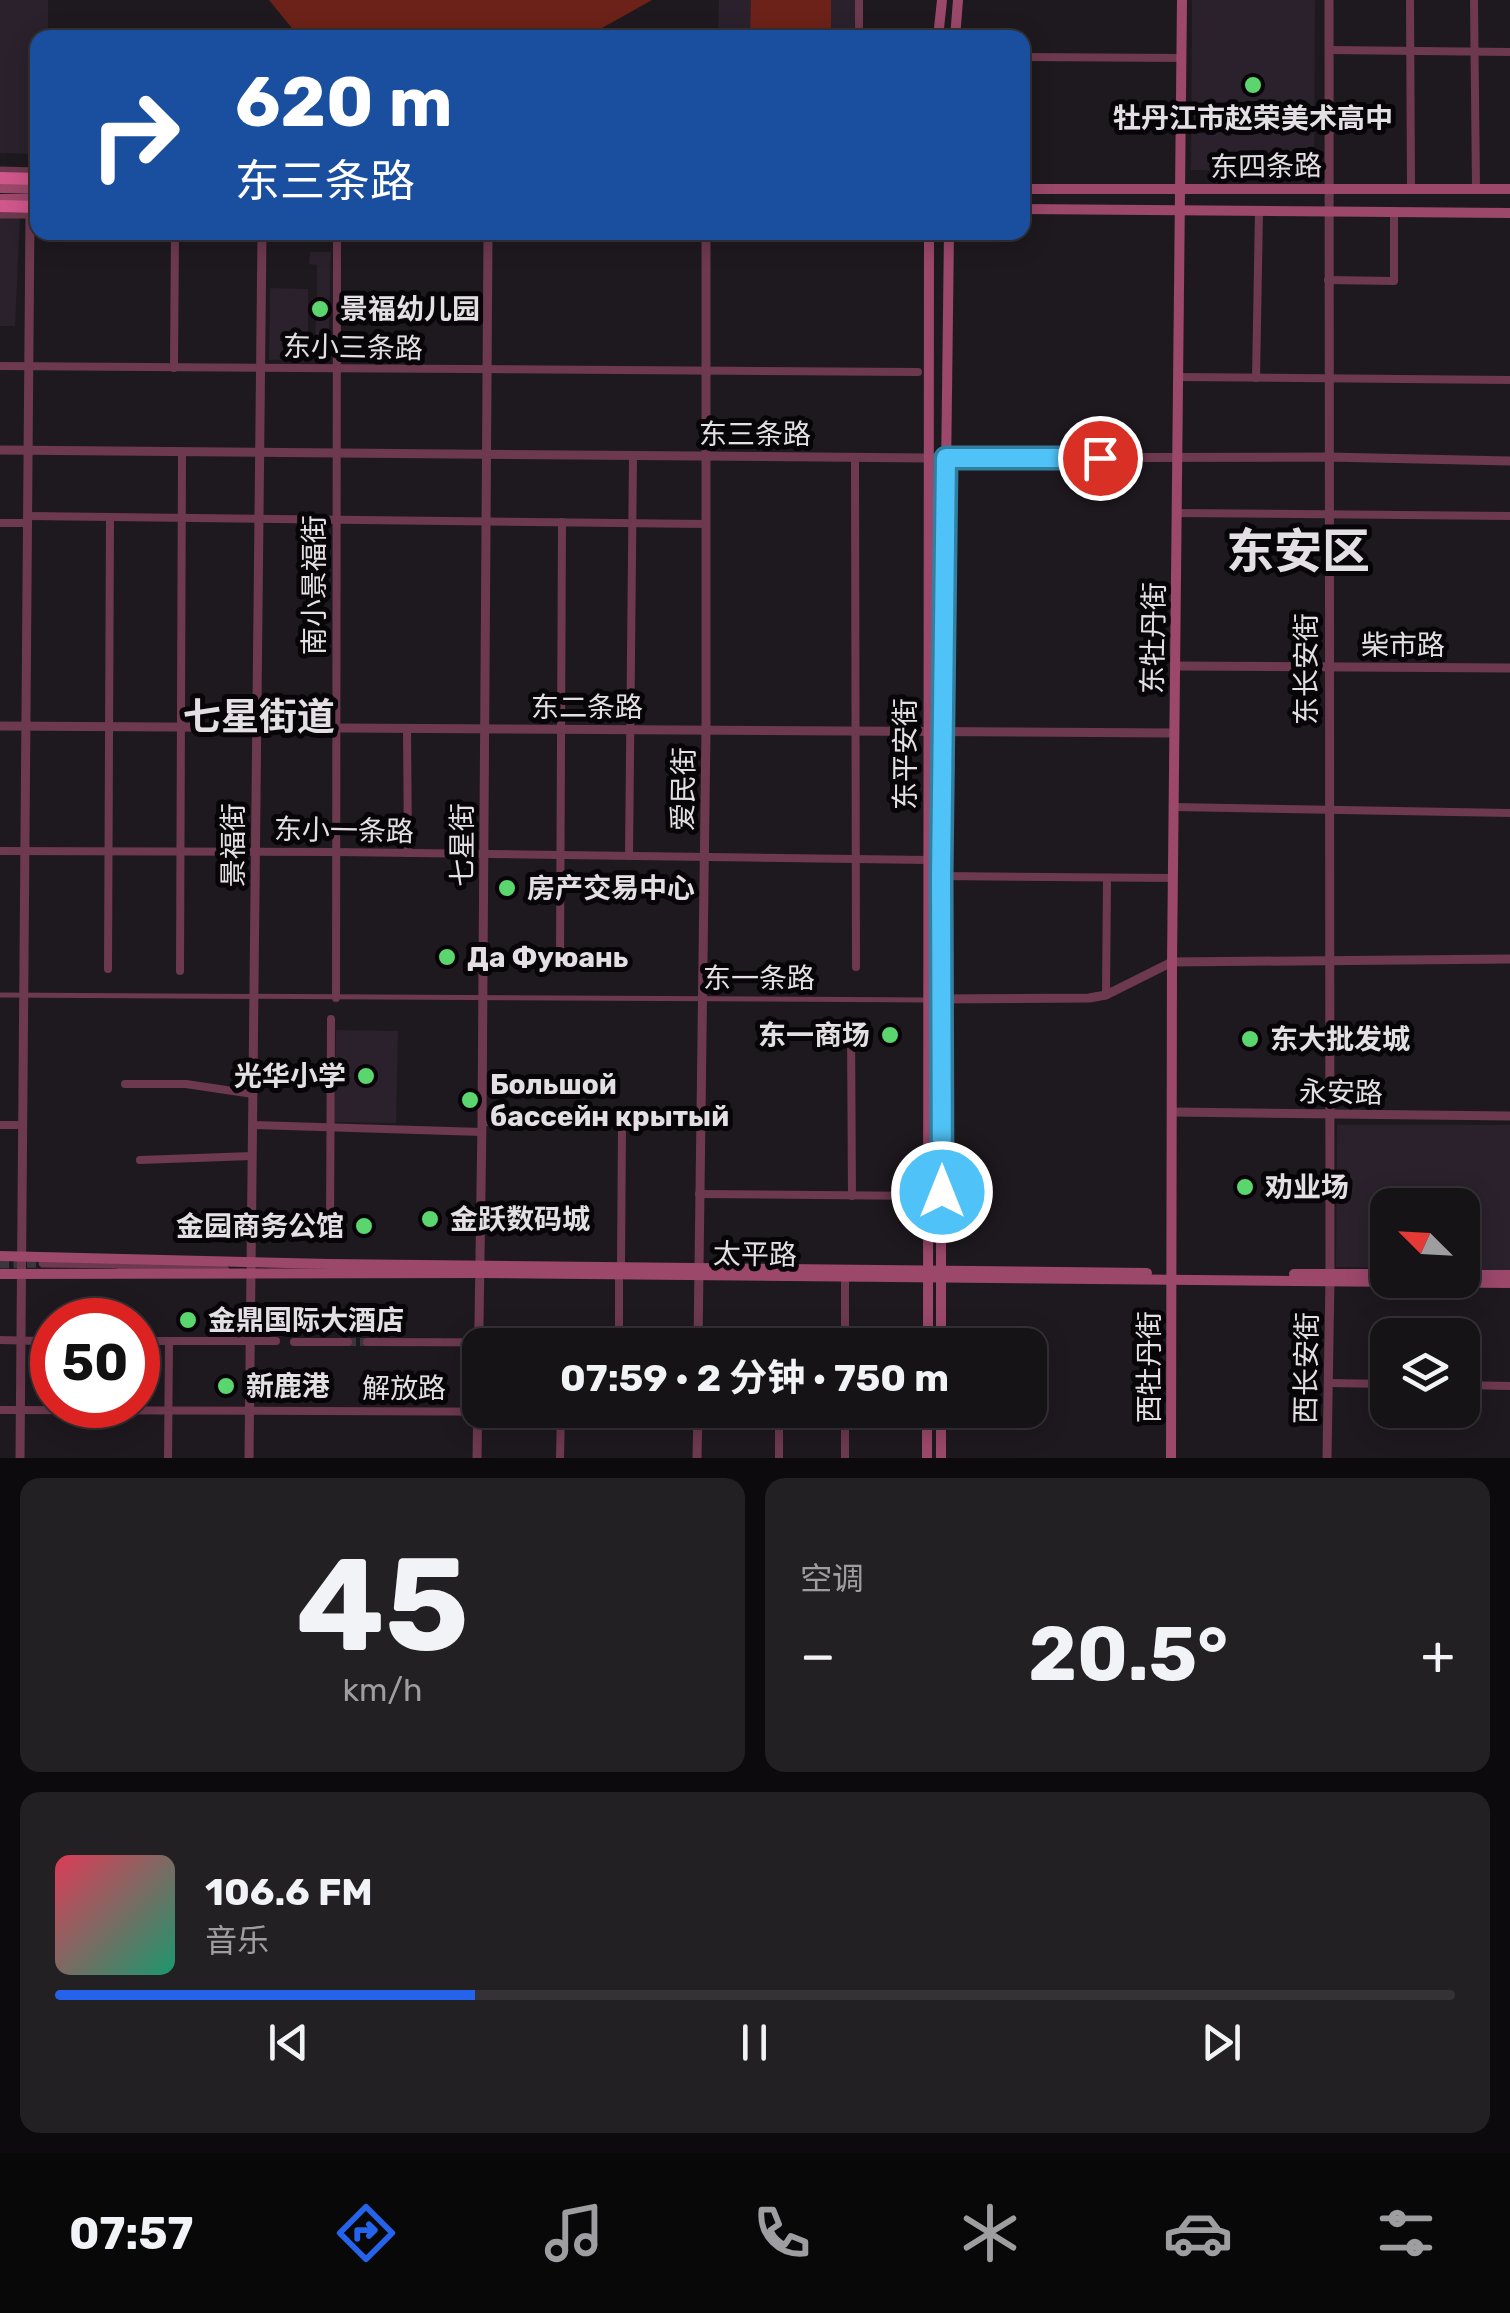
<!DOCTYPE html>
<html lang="zh">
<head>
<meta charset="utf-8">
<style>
	body { margin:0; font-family:Rubik,"Noto Sans SC",sans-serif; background:#232024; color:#f1f3f6; height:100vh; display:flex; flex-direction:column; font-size:38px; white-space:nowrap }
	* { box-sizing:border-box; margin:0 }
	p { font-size:32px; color:#9e9ea1 }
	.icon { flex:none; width:55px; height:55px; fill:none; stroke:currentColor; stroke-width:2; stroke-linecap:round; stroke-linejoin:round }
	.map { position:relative; height:1458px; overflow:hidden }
	.sheet { display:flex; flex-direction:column; gap:20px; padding:20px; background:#0c0a0d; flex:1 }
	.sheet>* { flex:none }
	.guide { position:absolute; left:30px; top:30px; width:1000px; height:210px; border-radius:20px; box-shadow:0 5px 25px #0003,0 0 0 2px #353236; background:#1a4fa0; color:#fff; overflow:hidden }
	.needle { width:65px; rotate:294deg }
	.controls { position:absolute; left:1370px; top:1188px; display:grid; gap:20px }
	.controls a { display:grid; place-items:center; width:110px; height:110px; border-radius:20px; background:#161317; box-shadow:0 5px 25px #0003,0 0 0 2px #353236; font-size:50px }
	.speed { position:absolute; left:30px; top:1298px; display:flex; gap:20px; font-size:50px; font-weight:700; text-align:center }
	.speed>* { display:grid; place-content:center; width:130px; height:130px; border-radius:50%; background:#161317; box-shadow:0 5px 25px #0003,0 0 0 2px #353236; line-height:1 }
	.speed .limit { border:15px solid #d22; background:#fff; color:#111 }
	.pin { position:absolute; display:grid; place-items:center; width:85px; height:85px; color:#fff; margin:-42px; border:5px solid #fff; border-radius:50%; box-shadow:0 2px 10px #0007 }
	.me { position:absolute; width:110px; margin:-55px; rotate:0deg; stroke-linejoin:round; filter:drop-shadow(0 0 8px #0008) }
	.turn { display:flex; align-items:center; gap:35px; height:210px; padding:0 40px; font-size:45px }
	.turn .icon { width:130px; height:130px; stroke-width:2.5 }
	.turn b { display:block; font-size:70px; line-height:85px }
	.big { font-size:75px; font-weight:700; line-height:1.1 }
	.sheet .widget { flex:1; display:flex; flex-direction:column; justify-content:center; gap:15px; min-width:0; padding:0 35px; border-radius:20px; background:#232024 }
	.sheet .dial { align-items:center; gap:0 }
	.dial b { font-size:130px; line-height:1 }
	.song { display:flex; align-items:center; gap:30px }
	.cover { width:120px; height:120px; border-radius:15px; background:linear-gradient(135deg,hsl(350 70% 55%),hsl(160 70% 35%)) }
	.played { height:10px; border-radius:5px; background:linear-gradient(90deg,#2563eb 30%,#353236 30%) }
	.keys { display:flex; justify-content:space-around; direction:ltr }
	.heat { display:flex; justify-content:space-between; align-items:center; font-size:55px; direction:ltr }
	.sheet .tiles { flex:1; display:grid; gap:20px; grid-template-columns:1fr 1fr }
	.widget:last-child { grid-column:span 2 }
	.trip { position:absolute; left:462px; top:1328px; width:585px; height:100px; border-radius:20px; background:#161317; box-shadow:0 5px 25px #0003,0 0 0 2px #353236; font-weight:700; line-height:100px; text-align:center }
	.tab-bar { display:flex; height:160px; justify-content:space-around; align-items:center; background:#090809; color:#9e9ea1 }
	.tab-bar .icon { width:70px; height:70px }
	.tab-bar .selected { color:#2563eb }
	.tab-bar b { font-size:45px; color:#f1f3f6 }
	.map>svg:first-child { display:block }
	.built { fill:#2a212c }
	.green { fill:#6c2218 }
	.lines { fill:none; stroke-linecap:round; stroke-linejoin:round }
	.minor-tunnel { stroke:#3c373d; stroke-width:8; stroke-dasharray:8 4; stroke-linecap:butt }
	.tertiary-tunnel { stroke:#3c373d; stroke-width:9; stroke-dasharray:9 4.5; stroke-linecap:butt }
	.pedestrian { stroke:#6d394e; stroke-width:5 }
	.minor { stroke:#6d394e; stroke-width:8 }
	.tertiary { stroke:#6d394e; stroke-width:9 }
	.secondary { stroke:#9b486b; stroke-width:10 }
	.trunk { stroke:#cf578b; stroke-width:12 }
	.route-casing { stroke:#337fa1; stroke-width:25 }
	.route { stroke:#4fc3f7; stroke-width:18 }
	.poi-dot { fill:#5bd56e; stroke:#070507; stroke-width:4 }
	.labels { text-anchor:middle; stroke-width:10; stroke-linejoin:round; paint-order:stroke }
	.poi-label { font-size:28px; font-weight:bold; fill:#e3dfe4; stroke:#070507; text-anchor:start }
	.street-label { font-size:28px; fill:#e3dfe4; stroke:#070507 }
	.district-label { font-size:38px; font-weight:bold; fill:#e3dfe4; stroke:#070507 }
	.town-label { font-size:48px; font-weight:bold; fill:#e3dfe4; stroke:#070507 }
</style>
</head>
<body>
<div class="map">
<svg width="1510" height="1458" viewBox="0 0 1510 1458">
	<rect width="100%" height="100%" fill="#1e191f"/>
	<g class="built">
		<polygon points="0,0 48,0 48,37 38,38 37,154 0,153"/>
		<polygon points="719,0 856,0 854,37 718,38"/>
		<polygon points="1192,0 1315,0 1314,171 1191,170"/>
		<polygon points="0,216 20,216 15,326 0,326"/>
		<polygon points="310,252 331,252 328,359 269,360 270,288 308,289 308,348 315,348 316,315 311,314 311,303 317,303 317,265 309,264"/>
		<polygon points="336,1030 398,1031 396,1123 334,1122"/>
		<polygon points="1337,1125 1510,1125 1510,1271 1463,1270 1462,1205 1388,1205 1387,1268 1336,1267"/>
	</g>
	<g class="green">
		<polygon points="269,0 652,0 586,37 300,38"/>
		<polygon points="751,0 831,0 831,37 750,37"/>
	</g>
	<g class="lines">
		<polyline class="minor-tunnel" points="348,1342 367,1342"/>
		<polyline class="tertiary-tunnel" points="0,1264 43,1263"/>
		<polyline class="pedestrian" points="0,995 928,1000"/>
		<g class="minor">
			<polyline points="1410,0 1411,188"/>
			<polyline points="1474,0 1476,188"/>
			<polyline points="859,38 859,0"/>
			<polyline points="1329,50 1510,52"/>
			<polyline points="1022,57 1182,58"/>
			<polyline points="1328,280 1394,281 1394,212"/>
			<polyline points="0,366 918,372"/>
			<polyline points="174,368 175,232"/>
			<polyline points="1178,377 1510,380"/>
			<polyline points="1256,378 1259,211"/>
			<polyline points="855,458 856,967"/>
			<polyline points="1176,513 1510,516"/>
			<polyline points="28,516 705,524"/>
			<polyline points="0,523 28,523"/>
			<polyline points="407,729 408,853"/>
			<polyline points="1173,807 1510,813"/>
			<polyline points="0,851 335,852 928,860"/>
			<polyline points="629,856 633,456"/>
			<polyline points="941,876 1173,878"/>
			<polyline points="560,961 562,522"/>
			<polyline points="108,969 110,517"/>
			<polyline points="180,971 182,453"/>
			<polyline points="1106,995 1107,878"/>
			<polyline points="336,998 337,232"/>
			<polyline points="851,1028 852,1196"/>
			<polyline points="125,1084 186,1084 253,1094"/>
			<polyline points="482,1122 700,1125"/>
			<polyline points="0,1125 23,1125"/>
			<polyline points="253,1125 482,1132"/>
			<polyline points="140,1160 252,1156"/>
			<polyline points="699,1194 928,1196"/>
			<polyline points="330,1233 331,1019"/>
			<polyline points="621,1266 622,1124"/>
			<polyline points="845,1278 845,1345"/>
			<polyline points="0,1340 42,1341"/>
			<polyline points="138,1341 276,1341"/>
			<polyline points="294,1342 348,1342"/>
			<polyline points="367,1342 619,1343 619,1276"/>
			<polyline points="1328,1383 1388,1384"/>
			<polyline points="1462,1385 1510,1386"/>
			<polyline points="0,1410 927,1413"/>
			<polyline points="845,1410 845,1458"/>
			<polyline points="168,1458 169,1341"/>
			<polyline points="560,1458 561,1411"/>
			<polyline points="779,1458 779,1411"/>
		</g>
		<g class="tertiary">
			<polyline points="0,171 38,172"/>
			<polyline points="0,214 38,214"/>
			<polyline points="0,450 927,458 1328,457 1510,461"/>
			<polyline points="1175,666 1510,668"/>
			<polyline points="0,726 1174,733"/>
			<polyline points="935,999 1089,998 1106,995 1172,962 1510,959"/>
			<polyline points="1172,1112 1510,1116"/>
			<polyline points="43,1263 125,1264"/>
			<polyline points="121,1267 225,1270"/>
			<polyline points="698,1345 706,730 706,232"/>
			<polyline points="20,1458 30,214"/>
			<polyline points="249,1458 262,232"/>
			<polyline points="477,1458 482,1122 488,232"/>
			<polyline points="697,1458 698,1410"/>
			<polyline points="1327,1458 1330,1278 1329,0"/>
		</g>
		<g class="secondary">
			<polyline points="938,38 942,0"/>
			<polyline points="955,38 958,0"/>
			<polyline points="0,188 38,189"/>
			<polyline points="1022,189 1510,189"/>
			<polyline points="0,199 38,199"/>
			<polyline points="1022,209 1510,213"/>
			<polyline points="0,1256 330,1264 1147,1273"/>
			<polyline points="0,1274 480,1273 1510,1283"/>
			<polyline points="1294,1274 1388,1274"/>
			<polyline points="1462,1275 1510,1275"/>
			<polyline points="928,1345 929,232"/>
			<polyline points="941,1345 941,876 949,232"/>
			<polyline points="927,1458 927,1410"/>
			<polyline points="941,1458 941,1410"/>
			<polyline points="1171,1458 1172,962 1182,0"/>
		</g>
		<g class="trunk">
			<polyline points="0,178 38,179"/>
			<polyline points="0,206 38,207"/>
		</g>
	</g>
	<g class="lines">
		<g class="route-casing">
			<polyline id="route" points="942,1192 941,876 946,458 1100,458"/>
		</g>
		<use href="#route" class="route"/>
	</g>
	<g class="poi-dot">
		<circle cx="1253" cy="85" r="10"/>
		<circle cx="320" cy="309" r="10"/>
		<circle cx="507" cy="888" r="10"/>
		<circle cx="447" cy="957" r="10"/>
		<circle cx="890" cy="1035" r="10"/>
		<circle cx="1250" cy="1039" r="10"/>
		<circle cx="366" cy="1076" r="10"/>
		<circle cx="470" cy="1100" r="10"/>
		<circle cx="1245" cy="1187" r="10"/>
		<circle cx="430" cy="1219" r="10"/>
		<circle cx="364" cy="1226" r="10"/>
		<circle cx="188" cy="1320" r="10"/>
		<circle cx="226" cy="1386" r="10"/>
	</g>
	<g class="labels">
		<g class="poi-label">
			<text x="1253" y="128" text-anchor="middle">牡丹江市赵荣美术高中</text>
			<text x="340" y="319">景福幼儿园</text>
			<text x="527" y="898">房产交易中心</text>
			<text x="467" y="967">Да Фуюань</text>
			<text x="870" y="1045" text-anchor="end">东一商场</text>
			<text x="1270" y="1049">东大批发城</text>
			<text x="346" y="1086" text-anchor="end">光华小学</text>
			<text x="490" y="1094">Большой<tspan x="490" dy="32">бассейн крытый</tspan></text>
			<text x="1265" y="1197">劝业场</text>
			<text x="450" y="1229">金跃数码城</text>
			<text x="344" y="1236" text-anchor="end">金园商务公馆</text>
			<text x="208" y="1330">金鼎国际大酒店</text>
			<text x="246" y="1396">新鹿港</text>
		</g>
		<g class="street-label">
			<text transform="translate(1266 166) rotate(-1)" y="10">东四条路</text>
			<text transform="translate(353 347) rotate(1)" y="10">东小三条路</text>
			<text x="755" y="444">东三条路</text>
			<text transform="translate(314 585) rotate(-90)" y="10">南小景福街</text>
			<text transform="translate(1153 638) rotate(-89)" y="10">东牡丹街</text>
			<text x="1403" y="655">柴市路</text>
			<text transform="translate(1306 669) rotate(-90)" y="10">东长安街</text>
			<text x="587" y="717">东二条路</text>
			<text transform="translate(905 754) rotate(-90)" y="10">东平安街</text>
			<text transform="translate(683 789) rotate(-89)" y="10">爱民街</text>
			<text transform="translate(344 830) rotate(1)" y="10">东小一条路</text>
			<text transform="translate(233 845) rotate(-90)" y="10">景福街</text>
			<text transform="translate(462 845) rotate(-90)" y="10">七星街</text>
			<text x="759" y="988">东一条路</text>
			<text transform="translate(1341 1092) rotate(1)" y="10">永安路</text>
			<text transform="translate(755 1254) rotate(1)" y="10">太平路</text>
			<text transform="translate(1149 1367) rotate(-90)" y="10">西牡丹街</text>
			<text transform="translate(1306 1368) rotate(-89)" y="10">西长安街</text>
			<text x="404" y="1398">解放路</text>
		</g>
		<g class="district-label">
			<text x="259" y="730">七星街道</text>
		</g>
		<g class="town-label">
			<text x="1298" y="568">东安区</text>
		</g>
	</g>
</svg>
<div class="controls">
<a><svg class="needle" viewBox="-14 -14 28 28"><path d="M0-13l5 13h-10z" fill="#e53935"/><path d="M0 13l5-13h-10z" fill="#9e9ea1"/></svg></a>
<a><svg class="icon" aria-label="layers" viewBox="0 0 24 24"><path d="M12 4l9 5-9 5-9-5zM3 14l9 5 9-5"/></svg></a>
</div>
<div class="speed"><div class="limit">50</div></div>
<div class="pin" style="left:1100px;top:458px;background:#d93025"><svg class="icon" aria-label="arrive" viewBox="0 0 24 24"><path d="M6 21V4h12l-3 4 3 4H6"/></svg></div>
<svg class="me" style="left:942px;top:1192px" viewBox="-20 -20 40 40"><circle r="17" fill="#4fc3f7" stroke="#fff" stroke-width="3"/><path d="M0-11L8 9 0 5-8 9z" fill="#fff"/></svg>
<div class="trip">07:59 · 2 分钟 · 750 m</div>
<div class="guide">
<div class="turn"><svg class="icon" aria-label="right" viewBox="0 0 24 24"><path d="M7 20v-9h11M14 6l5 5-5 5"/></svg><div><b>620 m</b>东三条路</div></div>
</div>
</div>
<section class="sheet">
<div class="tiles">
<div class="widget dial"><b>45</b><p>km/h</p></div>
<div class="widget"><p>空调</p>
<div class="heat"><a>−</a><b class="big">20.5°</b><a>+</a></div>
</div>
<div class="widget">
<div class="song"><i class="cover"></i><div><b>106.6 FM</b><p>音乐</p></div></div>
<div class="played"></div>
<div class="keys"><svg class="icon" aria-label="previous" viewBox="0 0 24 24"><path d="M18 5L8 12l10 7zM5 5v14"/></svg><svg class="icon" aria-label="pause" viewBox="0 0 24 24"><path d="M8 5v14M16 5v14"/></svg><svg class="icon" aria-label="next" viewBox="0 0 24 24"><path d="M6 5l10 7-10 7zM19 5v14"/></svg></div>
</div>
</div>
</section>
<nav class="tab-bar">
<b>07:57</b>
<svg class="icon selected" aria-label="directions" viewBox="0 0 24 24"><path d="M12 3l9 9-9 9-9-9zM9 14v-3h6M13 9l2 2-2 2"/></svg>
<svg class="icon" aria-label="music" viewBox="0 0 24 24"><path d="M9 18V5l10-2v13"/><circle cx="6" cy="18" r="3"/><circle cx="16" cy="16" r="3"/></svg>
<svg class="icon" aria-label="phone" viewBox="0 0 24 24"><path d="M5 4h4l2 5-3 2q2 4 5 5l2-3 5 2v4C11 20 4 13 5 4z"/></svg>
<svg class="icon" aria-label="climate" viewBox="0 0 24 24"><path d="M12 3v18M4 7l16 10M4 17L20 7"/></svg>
<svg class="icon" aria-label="car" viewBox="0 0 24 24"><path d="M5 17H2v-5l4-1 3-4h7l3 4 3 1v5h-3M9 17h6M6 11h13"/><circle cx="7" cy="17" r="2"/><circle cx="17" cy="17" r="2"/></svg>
<svg class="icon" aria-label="filters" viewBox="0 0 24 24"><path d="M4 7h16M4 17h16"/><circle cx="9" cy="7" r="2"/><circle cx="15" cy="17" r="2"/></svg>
</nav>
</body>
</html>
